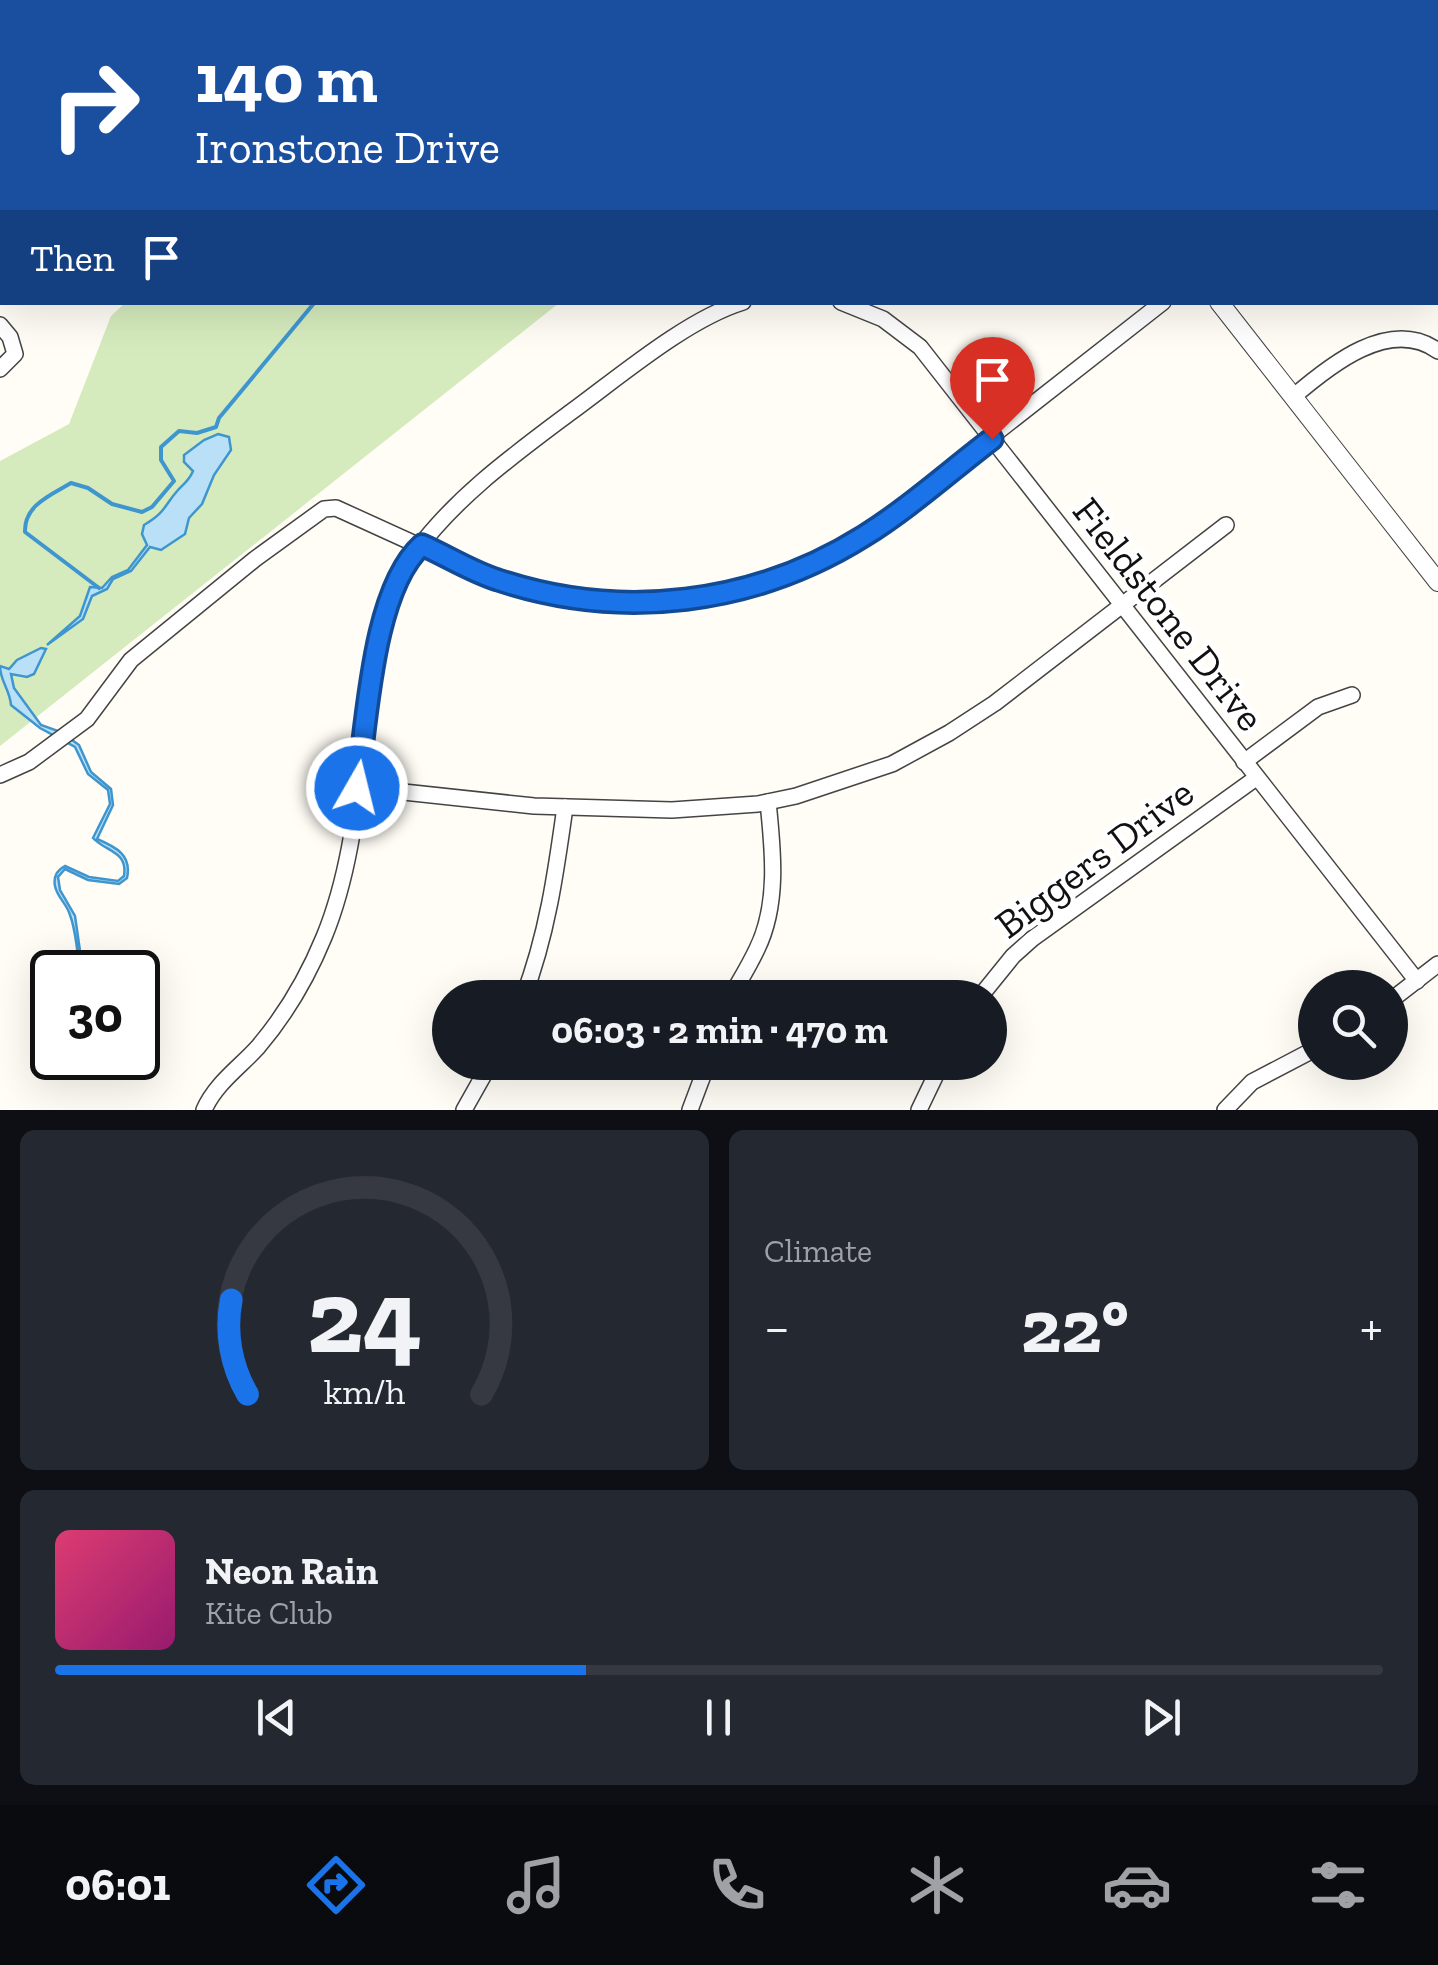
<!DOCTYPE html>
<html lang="en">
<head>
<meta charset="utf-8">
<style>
	body { margin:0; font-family:"Zilla Slab",serif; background:#242831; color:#f1f3f6; height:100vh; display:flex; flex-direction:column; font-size:38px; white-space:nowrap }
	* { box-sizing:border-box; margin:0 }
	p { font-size:32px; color:#9ea1a6 }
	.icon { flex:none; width:55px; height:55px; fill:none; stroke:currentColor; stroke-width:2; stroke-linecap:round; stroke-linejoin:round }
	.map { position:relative; height:1110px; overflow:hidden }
	.drawer { display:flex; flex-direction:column; gap:20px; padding:20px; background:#0d0f14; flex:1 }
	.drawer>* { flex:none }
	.top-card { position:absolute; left:0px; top:0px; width:1440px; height:305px; box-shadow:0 10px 40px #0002; background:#1a4fa0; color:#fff; overflow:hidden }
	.buttons { position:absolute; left:1298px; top:970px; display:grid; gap:20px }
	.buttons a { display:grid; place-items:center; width:110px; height:110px; border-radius:50%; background:#171b24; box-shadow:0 10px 40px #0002; font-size:50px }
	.speed { position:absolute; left:30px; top:950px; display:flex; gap:20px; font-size:50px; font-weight:700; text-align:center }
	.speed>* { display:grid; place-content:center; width:130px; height:130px; border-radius:50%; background:#171b24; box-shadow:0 10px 40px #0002; line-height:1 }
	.speed .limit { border:5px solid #111; border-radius:15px; background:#fff; color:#111 }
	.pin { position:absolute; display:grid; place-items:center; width:85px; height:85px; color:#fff; margin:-102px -42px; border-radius:50% 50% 50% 0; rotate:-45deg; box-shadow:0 0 10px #0007 }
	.pin .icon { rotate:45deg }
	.me { position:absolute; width:110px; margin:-55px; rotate:8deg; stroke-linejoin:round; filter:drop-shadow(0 0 8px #0008) }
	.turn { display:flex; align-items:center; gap:35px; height:210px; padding:0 30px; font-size:45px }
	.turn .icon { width:130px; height:130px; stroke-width:2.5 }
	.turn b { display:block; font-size:70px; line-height:85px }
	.then { display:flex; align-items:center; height:95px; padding:0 30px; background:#0003; gap:20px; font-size:38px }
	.big { font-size:75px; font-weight:700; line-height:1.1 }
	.drawer .tile { flex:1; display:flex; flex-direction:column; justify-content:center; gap:15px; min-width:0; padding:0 35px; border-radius:15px; background:#242831 }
	.drawer .dial { align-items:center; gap:0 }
	.dial svg { height:260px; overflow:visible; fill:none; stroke:#363941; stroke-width:7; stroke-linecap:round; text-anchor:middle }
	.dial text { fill:#f1f3f6; stroke:none }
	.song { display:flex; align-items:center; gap:30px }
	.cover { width:120px; height:120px; border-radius:15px; background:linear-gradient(135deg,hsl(340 70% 55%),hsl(320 70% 35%)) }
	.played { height:10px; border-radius:5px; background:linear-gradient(90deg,#1a73e8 40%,#363941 40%) }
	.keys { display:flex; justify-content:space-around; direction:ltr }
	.heat { display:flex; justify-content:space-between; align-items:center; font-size:55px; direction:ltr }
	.drawer .tiles { flex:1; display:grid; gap:20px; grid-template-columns:1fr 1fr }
	.tile:last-child { grid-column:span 2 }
	.trip { position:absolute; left:432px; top:980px; width:575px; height:100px; border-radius:50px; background:#171b24; box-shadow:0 10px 40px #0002; font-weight:700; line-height:100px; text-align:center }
	.dock { display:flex; height:160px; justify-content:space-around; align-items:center; background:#090b0e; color:#9ea1a6 }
	.dock .icon { width:70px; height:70px }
	.dock .active { color:#1a73e8 }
	.dock b { font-size:45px; color:#f1f3f6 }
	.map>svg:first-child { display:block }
	.green { fill:#d5ebbd }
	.water { fill:#b9e0f7; stroke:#3f96cf; stroke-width:2.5 }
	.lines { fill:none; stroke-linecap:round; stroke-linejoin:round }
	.stream { stroke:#3f96cf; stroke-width:4 }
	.minor-casing { stroke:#444; stroke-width:18 }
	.tertiary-casing { stroke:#444; stroke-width:20 }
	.minor { stroke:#fff; stroke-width:15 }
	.tertiary { stroke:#fff; stroke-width:18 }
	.route-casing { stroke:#114b97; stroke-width:25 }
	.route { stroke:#1a73e8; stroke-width:18 }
	.labels { text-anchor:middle; stroke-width:10; stroke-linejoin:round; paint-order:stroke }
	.street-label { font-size:40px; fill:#111; stroke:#fff }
</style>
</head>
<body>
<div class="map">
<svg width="1438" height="1110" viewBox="0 0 1438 1110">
	<rect width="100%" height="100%" fill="#fffdf5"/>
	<g class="green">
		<polygon points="643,0 941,0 937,2"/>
		<polygon points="125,303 559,303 0,746 0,461 69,424 111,316"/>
	</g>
	<g class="water">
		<path d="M218,434L229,437L231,450L214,475L202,504L189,518L185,534L161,550L150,547L131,571L113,579L107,589L92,596L83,619L47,645L80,616L90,587L102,588L112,577L128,570L147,545L142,534L144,525C166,512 163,507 178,490C185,482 189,481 193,471L184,462V455L204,440Z"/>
		<path d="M41,648L46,649L34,674L27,677L11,674L14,688L41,725L61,732L79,745L91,772L111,789L113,805L97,839C116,847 132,855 127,878L119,884L88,880L65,869L58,877L60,890L75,916L83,972H79C79,959 75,928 70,915C67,904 57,897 55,886C53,875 58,870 65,866L89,877L118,881L124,876C128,851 106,852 93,838L110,804L108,790L88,774L75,747L40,728L11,705C10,690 0,681 0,666L9,669L17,660Z"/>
	</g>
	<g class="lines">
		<g class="stream">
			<polyline points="1032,2 1034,0"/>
			<path d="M99,588L25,532C24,505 51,495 71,483L88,488L112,504L142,512L152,507L174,481L161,460V447L179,431L197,433L216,427L219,418L315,302"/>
		</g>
		<g class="minor-casing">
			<g id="minor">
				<polyline points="98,0 99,2"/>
				<polyline points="167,0 178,2"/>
				<polyline points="488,0 493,2"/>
				<polyline points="116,2 123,0"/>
				<polyline points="451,2 452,0"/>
				<polyline points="536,2 538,0"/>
				<polyline points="1267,2 1268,0"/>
				<polyline points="0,264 2,260"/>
				<polyline points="841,302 883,319 920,347 1417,981"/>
				<polyline points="0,325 10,337 15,354 0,369"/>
				<path d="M1293,397C1329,366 1390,316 1438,351"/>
				<polyline points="1244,762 1318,707 1352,695"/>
				<polyline points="0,775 29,762 87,719 131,660 255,559 324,509 336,508 492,579 537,592 622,604 720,595 798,570 867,534 1163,302"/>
				<polyline points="357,787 534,806 672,810 758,804 796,796 892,764 949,733 995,703 1226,525"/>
				<path d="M523,998C547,936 556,872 565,807"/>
				<path d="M730,998C739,982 749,966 757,949C779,904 773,850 768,802"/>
				<polyline points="979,998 1013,956 1032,939 1256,778"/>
				<polyline points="1390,1001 1438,964"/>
				<path d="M204,1110C215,1084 240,1067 258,1047C286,1014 308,976 324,937C352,869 358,792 367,721C374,664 379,602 414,554C455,497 515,454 571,412C619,377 687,319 743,302"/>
				<polyline points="464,1110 491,1062"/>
				<polyline points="690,1110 708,1062"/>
				<polyline points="919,1110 942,1062"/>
				<polyline points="1225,1110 1252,1082 1315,1049"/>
			</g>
		</g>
		<g class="tertiary-casing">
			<g id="tertiary">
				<polyline points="982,0 984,2"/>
				<polyline points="1219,302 1438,582"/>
			</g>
		</g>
		<use href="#minor" class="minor"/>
		<use href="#tertiary" class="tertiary"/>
	</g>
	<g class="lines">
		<g class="route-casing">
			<path id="route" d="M357,788C367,723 372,590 422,545C447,556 472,572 498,580C621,621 754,605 864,536C909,508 950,471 992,439"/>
		</g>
		<use href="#route" class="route"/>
	</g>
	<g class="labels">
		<g class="street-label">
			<text transform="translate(1169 614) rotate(52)" y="14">Fieldstone Drive</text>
			<text transform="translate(1094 858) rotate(-37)" y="14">Biggers Drive</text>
		</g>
	</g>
</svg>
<div class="buttons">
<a><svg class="icon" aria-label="search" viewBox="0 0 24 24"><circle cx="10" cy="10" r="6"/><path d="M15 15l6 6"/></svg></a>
</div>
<div class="speed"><div class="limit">30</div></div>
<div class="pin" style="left:992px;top:439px;background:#d93025"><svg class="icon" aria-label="arrive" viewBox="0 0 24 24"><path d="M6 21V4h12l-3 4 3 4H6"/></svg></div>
<svg class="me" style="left:357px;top:788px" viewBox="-20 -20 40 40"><circle r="17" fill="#1a73e8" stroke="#fff" stroke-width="3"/><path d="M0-11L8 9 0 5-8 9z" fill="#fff"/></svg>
<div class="trip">06:03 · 2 min · 470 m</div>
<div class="top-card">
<div class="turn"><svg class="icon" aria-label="right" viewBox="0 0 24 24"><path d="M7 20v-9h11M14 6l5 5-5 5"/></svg><div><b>140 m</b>Ironstone Drive</div></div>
<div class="then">Then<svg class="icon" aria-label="arrive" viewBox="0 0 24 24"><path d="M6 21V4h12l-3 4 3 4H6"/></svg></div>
</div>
</div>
<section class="drawer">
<div class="tiles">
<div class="tile dial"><svg viewBox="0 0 100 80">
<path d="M14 69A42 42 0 1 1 86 69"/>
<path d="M14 69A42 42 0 0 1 9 40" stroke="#1a73e8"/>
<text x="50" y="56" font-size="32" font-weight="700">24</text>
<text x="50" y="72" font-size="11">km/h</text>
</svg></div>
<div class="tile"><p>Climate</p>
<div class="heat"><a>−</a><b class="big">22°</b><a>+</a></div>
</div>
<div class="tile">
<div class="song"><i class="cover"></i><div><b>Neon Rain</b><p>Kite Club</p></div></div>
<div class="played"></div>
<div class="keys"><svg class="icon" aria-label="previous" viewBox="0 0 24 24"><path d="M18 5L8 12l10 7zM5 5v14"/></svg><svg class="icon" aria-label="pause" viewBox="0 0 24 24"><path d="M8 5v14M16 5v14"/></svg><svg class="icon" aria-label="next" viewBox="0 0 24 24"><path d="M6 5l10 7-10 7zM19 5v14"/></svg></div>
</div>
</div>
</section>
<nav class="dock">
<b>06:01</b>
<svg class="icon active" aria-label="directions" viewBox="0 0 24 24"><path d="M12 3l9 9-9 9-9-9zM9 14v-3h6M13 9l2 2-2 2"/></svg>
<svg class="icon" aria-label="music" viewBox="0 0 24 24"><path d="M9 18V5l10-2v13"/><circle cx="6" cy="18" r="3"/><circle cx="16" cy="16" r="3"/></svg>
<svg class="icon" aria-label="phone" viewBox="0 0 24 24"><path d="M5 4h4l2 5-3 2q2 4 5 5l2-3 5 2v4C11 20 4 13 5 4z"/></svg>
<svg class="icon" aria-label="climate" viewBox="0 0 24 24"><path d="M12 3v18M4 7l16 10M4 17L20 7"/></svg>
<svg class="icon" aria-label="car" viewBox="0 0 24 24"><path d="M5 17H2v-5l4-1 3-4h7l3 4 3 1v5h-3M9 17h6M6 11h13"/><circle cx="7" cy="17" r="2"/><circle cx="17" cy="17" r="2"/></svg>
<svg class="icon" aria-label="filters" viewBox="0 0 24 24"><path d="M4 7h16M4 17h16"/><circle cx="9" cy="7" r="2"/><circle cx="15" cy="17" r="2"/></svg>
</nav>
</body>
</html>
